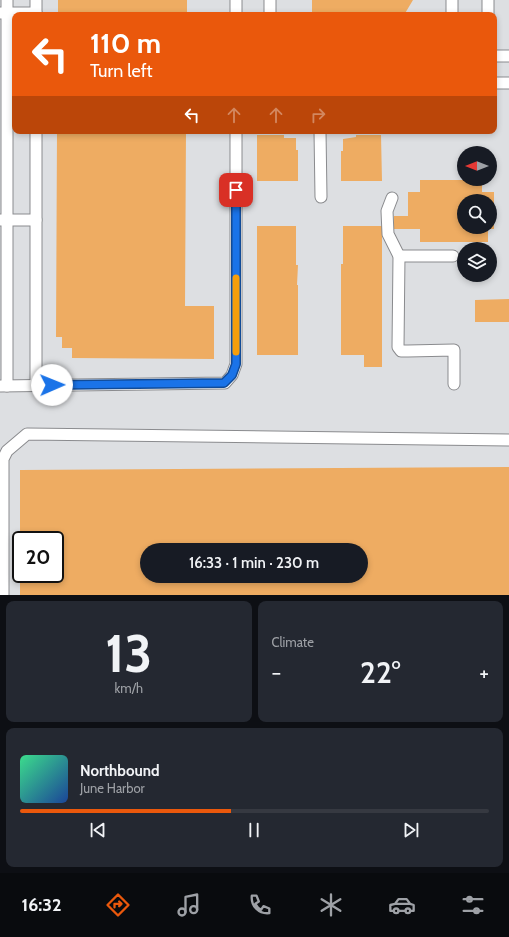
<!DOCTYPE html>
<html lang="en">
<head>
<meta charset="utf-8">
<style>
	body { margin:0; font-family:Cabin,sans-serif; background:#242831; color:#f1f3f6; height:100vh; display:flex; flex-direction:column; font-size:15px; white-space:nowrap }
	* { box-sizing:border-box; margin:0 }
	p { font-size:13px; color:#9ea1a6 }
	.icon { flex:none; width:22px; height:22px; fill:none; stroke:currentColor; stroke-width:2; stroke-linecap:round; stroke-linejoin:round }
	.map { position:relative; height:595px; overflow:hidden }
	.panel { display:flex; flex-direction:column; gap:6px; padding:6px; background:#0d0f14; flex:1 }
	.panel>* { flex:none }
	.top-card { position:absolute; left:12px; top:12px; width:485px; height:122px; border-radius:8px; box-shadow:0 2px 6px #0003; background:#ea580c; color:#fff; overflow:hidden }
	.needle { width:26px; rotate:270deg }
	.buttons { position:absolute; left:457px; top:146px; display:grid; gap:8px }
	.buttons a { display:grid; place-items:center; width:40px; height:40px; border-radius:50%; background:#171b24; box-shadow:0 2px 6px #0003; font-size:20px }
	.speed { position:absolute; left:12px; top:531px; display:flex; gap:8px; font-size:20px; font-weight:700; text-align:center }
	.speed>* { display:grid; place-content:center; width:52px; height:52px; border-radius:50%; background:#171b24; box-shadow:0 2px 6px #0003; line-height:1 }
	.speed .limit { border:2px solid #111; border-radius:6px; background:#fff; color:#111 }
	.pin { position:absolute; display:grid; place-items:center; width:34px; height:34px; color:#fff; margin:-17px; border-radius:8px; box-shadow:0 2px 6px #0006 }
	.me { position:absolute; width:44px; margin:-22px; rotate:89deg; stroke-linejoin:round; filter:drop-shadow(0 0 3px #0008) }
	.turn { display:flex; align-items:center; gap:14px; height:84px; padding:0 12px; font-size:18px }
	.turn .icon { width:52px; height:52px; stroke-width:2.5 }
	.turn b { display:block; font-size:28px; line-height:34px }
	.lanes { display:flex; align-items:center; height:38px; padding:0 12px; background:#0003; justify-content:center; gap:20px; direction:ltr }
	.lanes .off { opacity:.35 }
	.big { font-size:30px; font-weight:600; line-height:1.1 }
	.panel .card { flex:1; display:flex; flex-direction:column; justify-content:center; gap:6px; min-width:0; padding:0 14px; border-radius:8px; background:#242831 }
	.panel .dial { align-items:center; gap:0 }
	.dial b { font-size:52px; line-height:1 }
	.song { display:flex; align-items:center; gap:12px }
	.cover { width:48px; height:48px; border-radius:6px; background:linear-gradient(135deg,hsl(150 70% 55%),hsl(220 70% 35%)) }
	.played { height:4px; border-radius:2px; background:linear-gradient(90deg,#ea580c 45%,#363941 45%) }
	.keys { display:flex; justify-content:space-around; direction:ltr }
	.heat { display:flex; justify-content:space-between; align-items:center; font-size:22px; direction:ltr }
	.panel .tiles { flex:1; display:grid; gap:6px; grid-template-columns:1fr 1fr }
	.card:last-child { grid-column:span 2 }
	.trip { position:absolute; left:140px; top:543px; width:228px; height:40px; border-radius:20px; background:#171b24; box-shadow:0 2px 6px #0003; font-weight:600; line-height:40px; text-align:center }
	.dock { display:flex; height:64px; justify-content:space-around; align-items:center; background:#090b0e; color:#9ea1a6 }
	.dock .icon { width:28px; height:28px }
	.dock .current { color:#ea580c }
	.dock b { font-size:18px; color:#f1f3f6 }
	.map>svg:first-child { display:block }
	.building { fill:#eeac62; fill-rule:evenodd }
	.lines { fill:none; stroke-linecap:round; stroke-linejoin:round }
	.minor-casing { stroke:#8a8b8e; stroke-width:13 }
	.minor { stroke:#fff; stroke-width:11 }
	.route-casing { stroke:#114b97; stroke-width:10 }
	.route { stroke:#1a73e8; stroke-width:7 }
	.slow { stroke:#f59e0b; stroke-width:7 }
</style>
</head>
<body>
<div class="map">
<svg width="509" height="595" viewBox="0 0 509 595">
	<rect width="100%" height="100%" fill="#dddfe2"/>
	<g class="building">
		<rect x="58" y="0" width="129" height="15"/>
		<polygon points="312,0 413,0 404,15 312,15"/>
		<polygon points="57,131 186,131 185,306 214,306 214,359 72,358 72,348 62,348 62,337 56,337"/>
		<polygon points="257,135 284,135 284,138 296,138 296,150 298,150 298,181 257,181"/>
		<polygon points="356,135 381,135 382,181 341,181 341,151 343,151 343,139 356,137"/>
		<path d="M420,180H482V192H494V229H488V242H420V229H394V216H408V192H420ZM464,201H490V227H464Z"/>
		<polygon points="257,226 296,226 296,265 298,265 297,285 298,285 298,355 257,355"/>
		<polygon points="343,226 382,226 382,367 364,367 364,355 341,355 341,264 343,264"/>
		<polygon points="509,299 509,322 475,322 475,300"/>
		<path d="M509,467V595H20V574H55V540H20V470ZM147,550H361V576H147Z"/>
	</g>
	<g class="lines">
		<g class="minor-casing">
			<g id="minor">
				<polyline points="236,0 236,15"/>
				<polyline points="452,0 452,15"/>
				<polyline points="1,13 36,13"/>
				<polyline points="36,15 36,0"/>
				<polyline points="270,15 270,0"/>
				<polyline points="488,15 488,0"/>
				<polyline points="494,56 509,56"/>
				<polyline points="494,83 509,83"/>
				<polyline points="320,131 321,197"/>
				<polyline points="392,198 387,211 388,234 399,256 398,347 401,351 408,351 454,350 454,384"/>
				<polyline points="1,220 36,220"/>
				<polyline points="399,256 453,256"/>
				<polyline points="36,385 36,131"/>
				<polyline points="0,386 225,383 232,375 236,364 236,131"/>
				<polyline points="7,386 7,0"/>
				<polyline points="3,595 3,459 7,451 27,434 509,440"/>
			</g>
		</g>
		<use href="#minor" class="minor"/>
	</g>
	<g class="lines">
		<g class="route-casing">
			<polyline id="route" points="52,385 224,383 232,375 236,364 236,190"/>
		</g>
		<use href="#route" class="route"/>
		<polyline class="slow" points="236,278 236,352"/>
	</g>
</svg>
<div class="buttons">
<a><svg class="needle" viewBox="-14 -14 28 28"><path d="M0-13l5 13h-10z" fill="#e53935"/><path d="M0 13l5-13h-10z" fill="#9ea1a6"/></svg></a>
<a><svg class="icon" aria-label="search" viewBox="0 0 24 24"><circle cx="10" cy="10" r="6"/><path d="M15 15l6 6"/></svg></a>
<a><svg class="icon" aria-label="layers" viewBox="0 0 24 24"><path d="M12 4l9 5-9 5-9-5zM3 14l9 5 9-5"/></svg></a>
</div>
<div class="speed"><div class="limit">20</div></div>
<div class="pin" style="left:236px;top:190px;background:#d93025"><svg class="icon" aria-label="arrive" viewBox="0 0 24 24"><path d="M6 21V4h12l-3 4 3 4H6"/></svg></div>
<svg class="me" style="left:52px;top:385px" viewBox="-20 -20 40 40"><circle r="19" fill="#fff"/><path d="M0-13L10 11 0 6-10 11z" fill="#1a73e8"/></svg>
<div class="trip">16:33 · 1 min · 230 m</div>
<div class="top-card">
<div class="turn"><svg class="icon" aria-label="left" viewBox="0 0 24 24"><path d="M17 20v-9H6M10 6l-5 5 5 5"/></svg><div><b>110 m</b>Turn left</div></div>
<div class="lanes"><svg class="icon" aria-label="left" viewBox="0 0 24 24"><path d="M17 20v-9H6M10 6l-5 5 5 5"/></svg><svg class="icon off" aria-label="ahead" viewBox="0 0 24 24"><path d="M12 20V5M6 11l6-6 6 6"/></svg><svg class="icon off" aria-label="ahead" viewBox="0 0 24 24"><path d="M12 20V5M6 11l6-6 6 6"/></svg><svg class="icon off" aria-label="right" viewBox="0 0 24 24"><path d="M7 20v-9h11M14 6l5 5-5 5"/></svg></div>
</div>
</div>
<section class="panel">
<div class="tiles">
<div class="card dial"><b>13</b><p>km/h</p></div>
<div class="card"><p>Climate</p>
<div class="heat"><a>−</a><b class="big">22°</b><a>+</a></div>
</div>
<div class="card">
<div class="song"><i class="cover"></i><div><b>Northbound</b><p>June Harbor</p></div></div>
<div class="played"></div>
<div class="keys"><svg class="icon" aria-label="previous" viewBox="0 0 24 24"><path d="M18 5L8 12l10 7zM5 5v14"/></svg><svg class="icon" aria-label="pause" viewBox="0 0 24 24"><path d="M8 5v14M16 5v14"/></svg><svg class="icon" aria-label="next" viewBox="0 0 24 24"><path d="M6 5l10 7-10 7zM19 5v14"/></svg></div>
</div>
</div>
</section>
<nav class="dock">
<b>16:32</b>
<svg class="icon current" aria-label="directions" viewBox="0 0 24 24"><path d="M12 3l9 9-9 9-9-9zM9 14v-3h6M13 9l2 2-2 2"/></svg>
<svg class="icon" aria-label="music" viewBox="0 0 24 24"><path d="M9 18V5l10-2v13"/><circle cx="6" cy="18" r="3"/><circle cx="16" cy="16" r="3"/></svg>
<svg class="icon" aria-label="phone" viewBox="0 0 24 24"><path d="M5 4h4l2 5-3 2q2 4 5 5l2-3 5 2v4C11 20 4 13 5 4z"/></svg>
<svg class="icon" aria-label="climate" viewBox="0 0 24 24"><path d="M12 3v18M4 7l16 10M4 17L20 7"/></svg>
<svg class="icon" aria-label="car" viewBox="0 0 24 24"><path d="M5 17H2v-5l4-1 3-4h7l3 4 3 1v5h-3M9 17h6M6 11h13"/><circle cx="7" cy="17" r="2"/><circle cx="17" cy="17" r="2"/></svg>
<svg class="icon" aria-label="filters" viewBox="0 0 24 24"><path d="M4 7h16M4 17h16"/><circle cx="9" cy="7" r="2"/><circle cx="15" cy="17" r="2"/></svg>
</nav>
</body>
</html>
